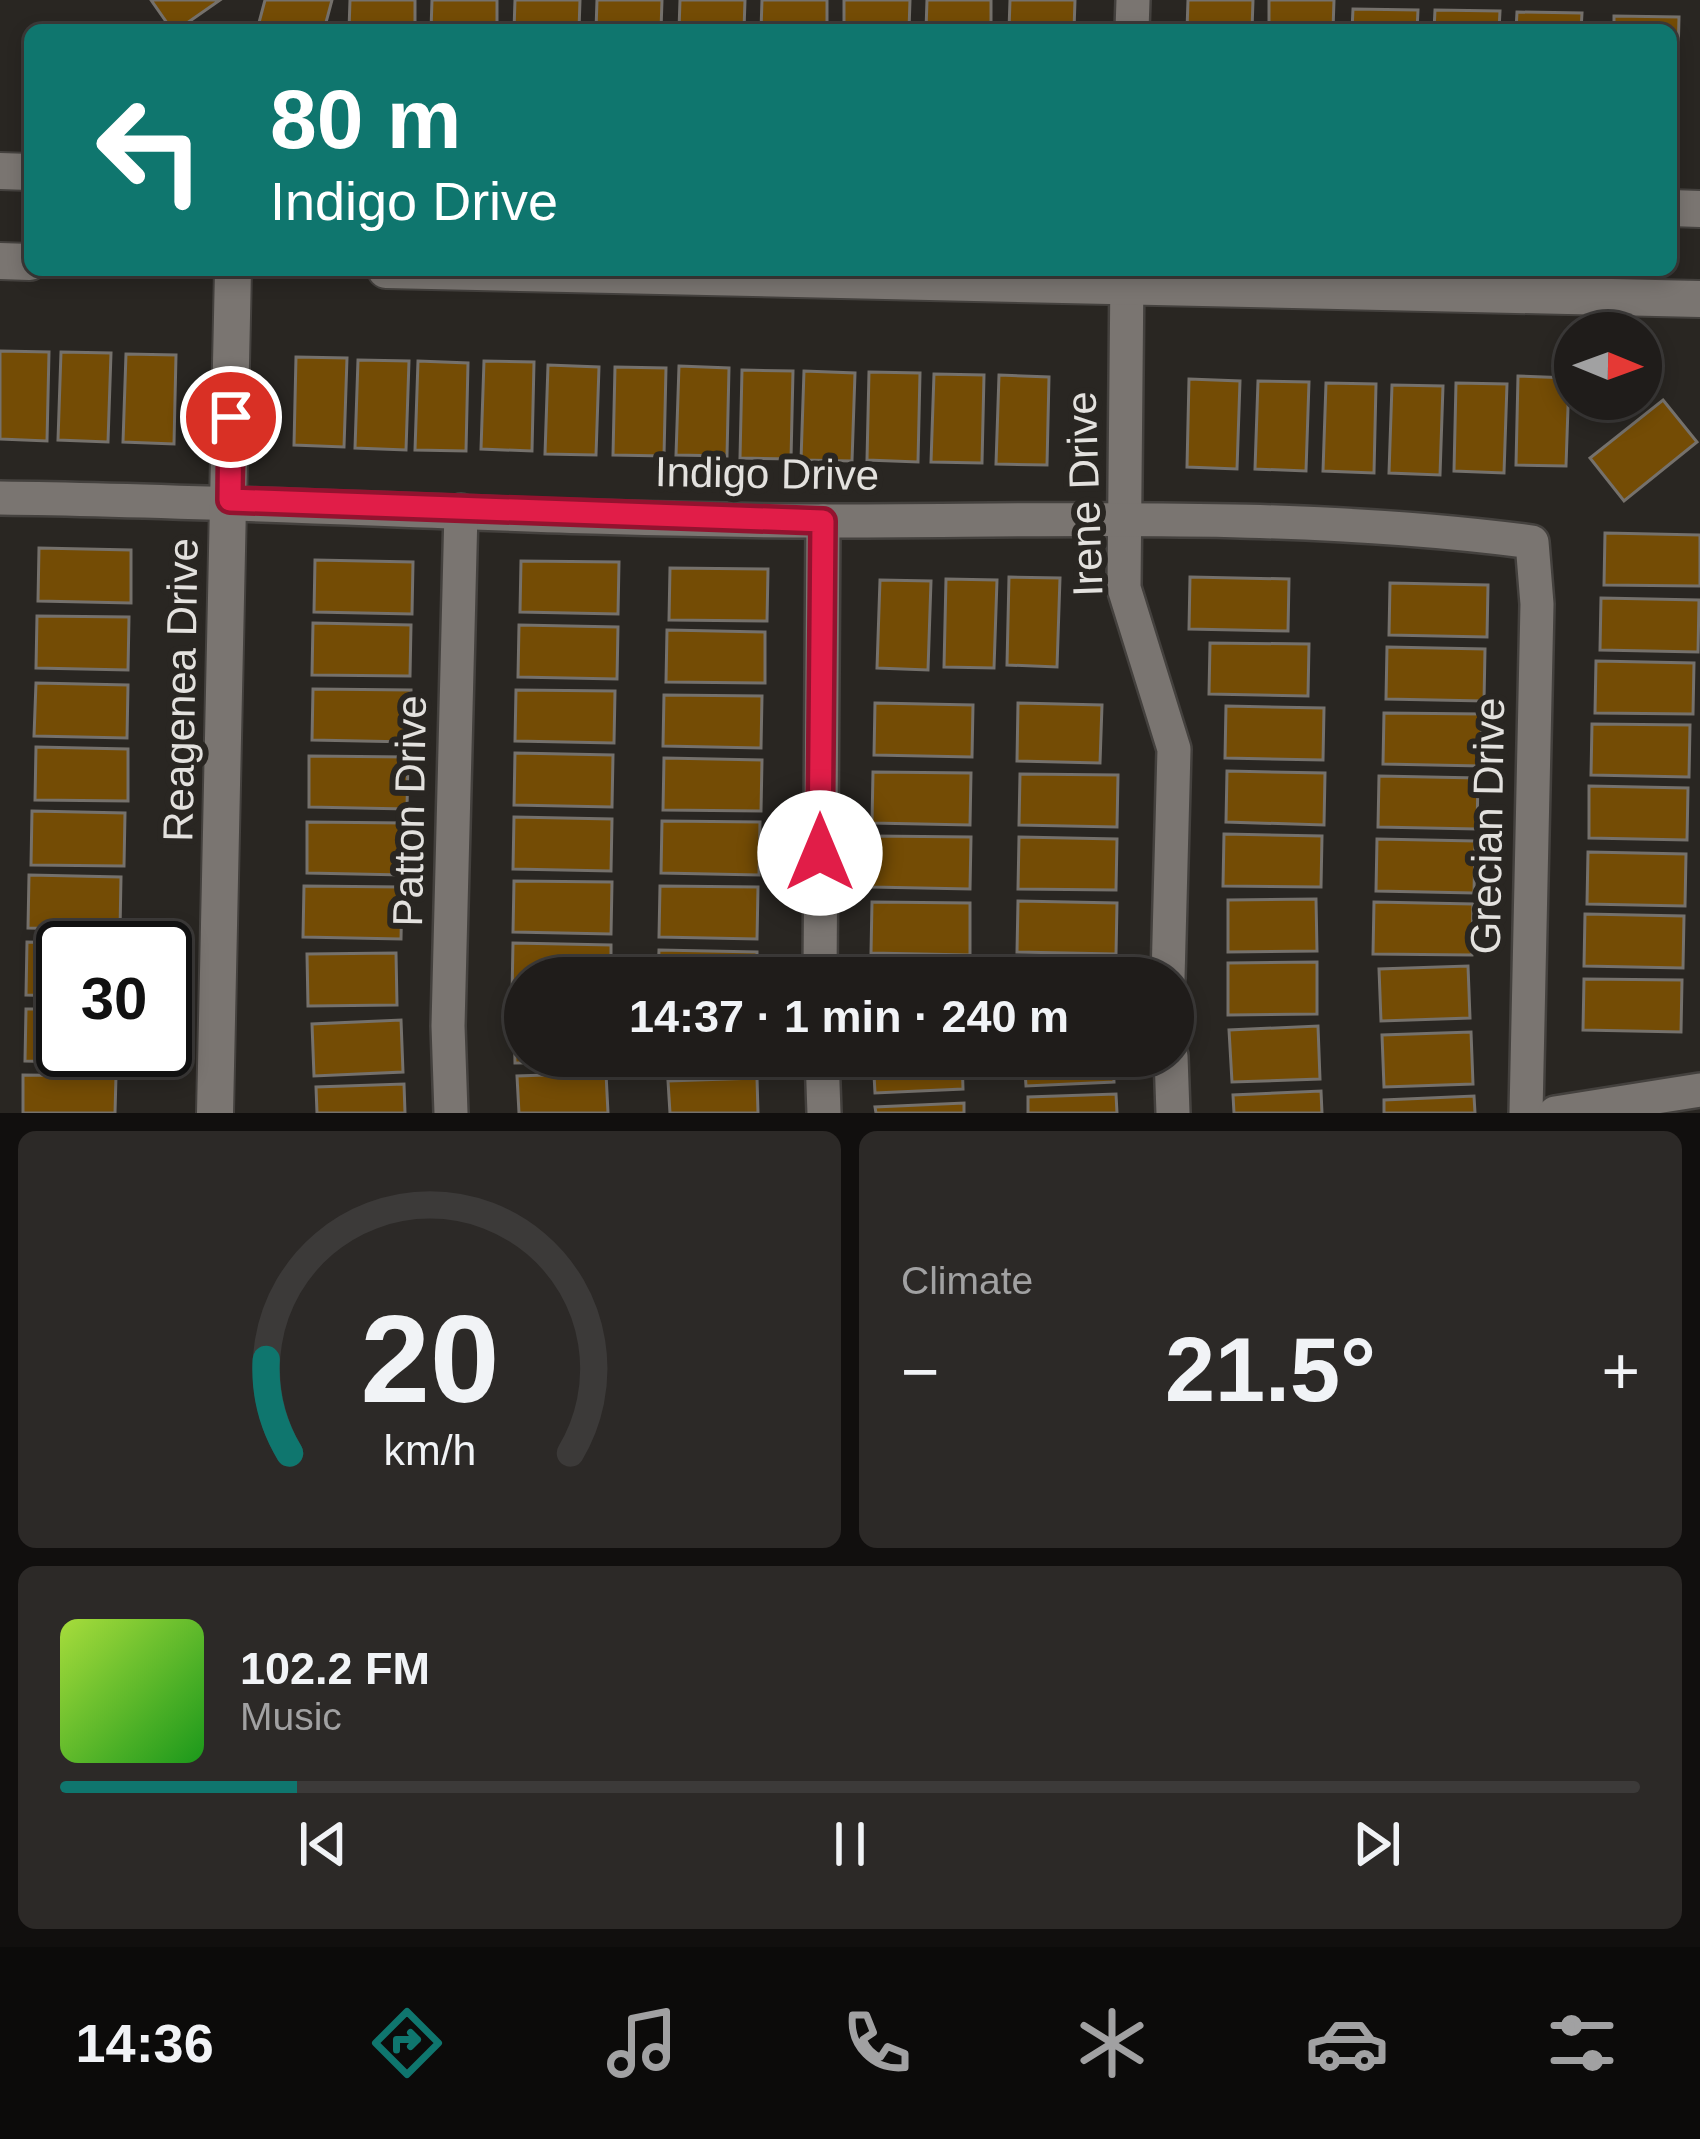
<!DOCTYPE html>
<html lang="en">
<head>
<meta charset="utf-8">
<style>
	body { margin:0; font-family:Arial,sans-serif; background:#2c2927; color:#f1f3f6; height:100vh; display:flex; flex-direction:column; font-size:45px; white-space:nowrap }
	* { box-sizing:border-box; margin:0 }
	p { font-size:39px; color:#a1a1a2 }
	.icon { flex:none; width:66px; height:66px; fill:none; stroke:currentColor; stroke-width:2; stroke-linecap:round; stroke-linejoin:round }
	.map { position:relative; height:1113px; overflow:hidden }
	.sheet { display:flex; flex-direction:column; gap:18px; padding:18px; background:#110f0e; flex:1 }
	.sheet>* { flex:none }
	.hud { position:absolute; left:24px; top:24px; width:1653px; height:252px; border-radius:18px; box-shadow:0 6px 18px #0003,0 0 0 3px #3c3a39; background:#0f766e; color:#fff; overflow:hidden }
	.needle { width:78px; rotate:91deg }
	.fabs { position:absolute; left:1554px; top:312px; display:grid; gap:24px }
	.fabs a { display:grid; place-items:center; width:108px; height:108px; border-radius:50%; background:#1f1c1a; box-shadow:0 6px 18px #0003,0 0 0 3px #3c3a39; font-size:60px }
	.speed { position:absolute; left:36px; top:921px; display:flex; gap:24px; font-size:60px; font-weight:700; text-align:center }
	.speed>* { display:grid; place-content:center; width:156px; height:156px; border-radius:50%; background:#1f1c1a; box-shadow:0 6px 18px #0003,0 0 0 3px #3c3a39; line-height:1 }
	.speed .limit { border:6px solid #111; border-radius:18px; background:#fff; color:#111 }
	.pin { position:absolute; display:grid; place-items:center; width:102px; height:102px; color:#fff; margin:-51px; border:6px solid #fff; border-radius:50%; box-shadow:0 3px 12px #0007 }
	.me { position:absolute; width:132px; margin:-66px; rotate:0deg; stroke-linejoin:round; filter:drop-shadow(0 0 9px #0008) }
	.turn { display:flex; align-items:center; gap:42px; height:252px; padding:0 48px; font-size:54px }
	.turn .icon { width:156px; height:156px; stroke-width:2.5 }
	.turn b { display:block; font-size:84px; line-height:102px }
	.big { font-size:90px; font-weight:700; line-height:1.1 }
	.sheet .widget { flex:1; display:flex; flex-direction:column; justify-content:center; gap:18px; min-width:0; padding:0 42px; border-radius:18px; background:#2c2927 }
	.sheet .dial { align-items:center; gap:0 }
	.dial svg { height:312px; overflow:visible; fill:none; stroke:#3c3a39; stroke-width:7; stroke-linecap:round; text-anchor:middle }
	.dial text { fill:#f1f3f6; stroke:none }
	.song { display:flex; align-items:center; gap:36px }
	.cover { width:144px; height:144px; border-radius:18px; background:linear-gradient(135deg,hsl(80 70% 55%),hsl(120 70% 35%)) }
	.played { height:12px; border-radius:6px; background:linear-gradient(90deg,#0f766e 15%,#3c3a39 15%) }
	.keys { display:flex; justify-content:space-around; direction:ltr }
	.heat { display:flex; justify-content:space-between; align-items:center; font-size:66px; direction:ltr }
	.sheet .tiles { flex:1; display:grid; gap:18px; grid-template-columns:1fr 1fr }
	.widget:last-child { grid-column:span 2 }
	.trip { position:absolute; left:504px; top:957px; width:690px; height:120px; border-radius:60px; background:#1f1c1a; box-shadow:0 6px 18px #0003,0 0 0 3px #3c3a39; font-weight:700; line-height:120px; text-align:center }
	.tab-bar { display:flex; height:192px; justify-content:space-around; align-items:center; background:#0c0b0a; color:#a1a1a2 }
	.tab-bar .icon { width:84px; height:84px }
	.tab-bar .on { color:#0f766e }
	.tab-bar b { font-size:54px; color:#f1f3f6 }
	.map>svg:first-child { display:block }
	.building { fill:#744c05; stroke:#75716c; stroke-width:3 }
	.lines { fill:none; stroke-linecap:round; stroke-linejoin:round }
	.street-casing { stroke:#44413e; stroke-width:38 }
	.secondary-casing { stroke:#44413e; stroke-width:40 }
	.street { stroke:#7a7571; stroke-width:33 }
	.secondary { stroke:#7a7571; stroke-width:36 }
	.route-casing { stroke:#92132f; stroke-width:30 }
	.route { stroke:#e11d48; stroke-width:21 }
	.labels { text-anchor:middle; stroke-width:12; stroke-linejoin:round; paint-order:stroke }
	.street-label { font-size:42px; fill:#e3e1de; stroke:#292622 }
</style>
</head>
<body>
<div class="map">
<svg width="1700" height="1113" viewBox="0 0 1700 1113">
	<rect width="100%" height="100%" fill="#292622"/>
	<g class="building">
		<polygon points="151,0 220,0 177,30 172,30"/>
		<polygon points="265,0 332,0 324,30 257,30"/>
		<polygon points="350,0 415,0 415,30 349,30"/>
		<polygon points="432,0 497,0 497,30 431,30"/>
		<polygon points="515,0 580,0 579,30 514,30"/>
		<polygon points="597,0 662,0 661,30 596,30"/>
		<polygon points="680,0 745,0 744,30 679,30"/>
		<polygon points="762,0 827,0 827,30 761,30"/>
		<polygon points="844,0 910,0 909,30 844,30"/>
		<polygon points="927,0 991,0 991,30 926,30"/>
		<polygon points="1010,0 1075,0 1074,30 1009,30"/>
		<polygon points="1188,0 1253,0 1252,30 1187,30"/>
		<polygon points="1269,0 1334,0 1333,30 1269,30"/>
		<polygon points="1353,9 1418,10 1417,30 1352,30"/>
		<polygon points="1435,10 1500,11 1499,30 1434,30"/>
		<polygon points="1517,12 1582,13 1581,30 1516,30"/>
		<polygon points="1614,16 1679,17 1677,96 1671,96 1671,30 1614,30"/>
		<polygon points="0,351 49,352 47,441 0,439"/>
		<polygon points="61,352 111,353 108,442 58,440"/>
		<polygon points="126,354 176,355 174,444 123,442"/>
		<polygon points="296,357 347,358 344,447 294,445"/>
		<polygon points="358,360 409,361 406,450 355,448"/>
		<polygon points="418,361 468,363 466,451 415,450"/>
		<polygon points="484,361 534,362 532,451 481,449"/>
		<polygon points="548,365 599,367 596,455 545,454"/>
		<polygon points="679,366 729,368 727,456 676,455"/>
		<polygon points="615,367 666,368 664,456 613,455"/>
		<polygon points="742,370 793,371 791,459 740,458"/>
		<polygon points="804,371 855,373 852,461 801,460"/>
		<polygon points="869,372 920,373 918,462 867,460"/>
		<polygon points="934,374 984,375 982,463 931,462"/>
		<polygon points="999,375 1049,377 1047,465 996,464"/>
		<polygon points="1518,376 1569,378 1566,466 1516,465"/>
		<polygon points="1189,379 1240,381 1237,469 1187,467"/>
		<polygon points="1258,381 1309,382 1306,471 1255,469"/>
		<polygon points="1326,383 1376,384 1374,473 1323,471"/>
		<polygon points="1456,383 1507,384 1504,473 1454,471"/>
		<polygon points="1392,385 1443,386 1440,475 1389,473"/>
		<polygon points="1663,400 1697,442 1624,501 1590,458"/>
		<polygon points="1605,533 1700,535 1700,586 1604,585"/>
		<polygon points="39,548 131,550 131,603 38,601"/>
		<polygon points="315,560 413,562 412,614 314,612"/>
		<polygon points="521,561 619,562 618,614 520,612"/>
		<polygon points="670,568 768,569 767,621 669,620"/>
		<polygon points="1009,577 1060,578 1057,667 1007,665"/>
		<polygon points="1190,577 1289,579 1288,631 1189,629"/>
		<polygon points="946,579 997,580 994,668 944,667"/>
		<polygon points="880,580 931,581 928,670 877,668"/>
		<polygon points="1390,583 1488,585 1487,637 1389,635"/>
		<polygon points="1601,598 1699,600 1698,652 1600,650"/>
		<polygon points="37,616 129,617 128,670 36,668"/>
		<polygon points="313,623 411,625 410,676 312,675"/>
		<polygon points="519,625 618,627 617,679 518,677"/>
		<polygon points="667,630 765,632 765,683 666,682"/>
		<polygon points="1210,643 1309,644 1308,696 1209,694"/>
		<polygon points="1387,647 1485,649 1484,701 1386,699"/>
		<polygon points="1596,661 1694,663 1693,714 1595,713"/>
		<polygon points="36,683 128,685 127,738 34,736"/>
		<polygon points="313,689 411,690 410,742 312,740"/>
		<polygon points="516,690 615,691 614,743 515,741"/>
		<polygon points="664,695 762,696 761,748 663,746"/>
		<polygon points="875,703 973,705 972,757 874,755"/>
		<polygon points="1018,703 1102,705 1100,763 1017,761"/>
		<polygon points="1226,706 1324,708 1323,760 1225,758"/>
		<polygon points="1384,713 1482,714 1481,766 1383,764"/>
		<polygon points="1592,724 1690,725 1689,777 1591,775"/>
		<polygon points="36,747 128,749 128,801 35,800"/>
		<polygon points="515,753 613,755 612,807 514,805"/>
		<polygon points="309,756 408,757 407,809 309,807"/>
		<polygon points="664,758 762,760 761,811 663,810"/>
		<polygon points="1227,771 1325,773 1324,825 1226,822"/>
		<polygon points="873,772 971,773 970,825 872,823"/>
		<polygon points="1020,774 1118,775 1117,827 1019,825"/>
		<polygon points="1379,776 1478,778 1477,829 1378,827"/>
		<polygon points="1589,786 1688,788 1687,840 1589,838"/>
		<polygon points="32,811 125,813 124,866 31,865"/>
		<polygon points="514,817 612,819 611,871 513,869"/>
		<polygon points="662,821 760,822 759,875 661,873"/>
		<polygon points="307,822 405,823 404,875 307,873"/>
		<polygon points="1224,834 1322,836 1321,887 1223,886"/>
		<polygon points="873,836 971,837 970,889 872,887"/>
		<polygon points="1019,837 1117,839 1116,890 1018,889"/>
		<polygon points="1377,839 1475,841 1474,893 1376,891"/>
		<polygon points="1588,852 1686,854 1685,906 1587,904"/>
		<polygon points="29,875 121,877 120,930 28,928"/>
		<polygon points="514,881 612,882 611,934 513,932"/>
		<polygon points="304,886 402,887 401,939 303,937"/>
		<polygon points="660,886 758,887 757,939 659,937"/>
		<polygon points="1316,899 1317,951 1228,952 1228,900"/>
		<polygon points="1018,901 1117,903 1116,954 1017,952"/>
		<polygon points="872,902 970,903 970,955 871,953"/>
		<polygon points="1374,902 1473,904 1472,955 1373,954"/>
		<polygon points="1585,914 1684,916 1683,968 1584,966"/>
		<polygon points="27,942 120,944 119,948 63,948 63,996 26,995"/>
		<polygon points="513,943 611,945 611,978 525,978 525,995 512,995"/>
		<polygon points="659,950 757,952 757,978 658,978"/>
		<polygon points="396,953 397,1005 308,1006 307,954"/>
		<polygon points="1317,962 1317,1014 1228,1015 1228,963"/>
		<polygon points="1113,966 1113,978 1024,978 1024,967"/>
		<polygon points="1468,966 1470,1018 1381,1021 1379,969"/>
		<rect x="872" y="971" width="89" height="7"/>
		<polygon points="1584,979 1682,980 1681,1032 1583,1030"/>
		<polygon points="26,1009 63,1009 63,1050 118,1050 117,1063 25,1061"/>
		<polygon points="514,1011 525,1011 525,1056 603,1056 603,1062 515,1063"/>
		<polygon points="401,1020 403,1072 314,1076 312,1024"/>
		<polygon points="1318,1026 1320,1079 1232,1082 1229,1030"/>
		<polygon points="1471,1032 1473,1084 1384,1087 1382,1035"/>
		<polygon points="666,1056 754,1056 754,1066 666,1067"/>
		<polygon points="873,1056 962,1056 963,1089 875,1093"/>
		<polygon points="1024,1056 1113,1056 1114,1082 1026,1086"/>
		<polygon points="606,1073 608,1113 519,1113 517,1076"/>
		<polygon points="23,1075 116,1076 115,1113 23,1113"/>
		<polygon points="757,1078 758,1113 670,1113 668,1081"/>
		<polygon points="404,1084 405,1113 317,1113 316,1087"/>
		<polygon points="1321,1091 1322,1113 1234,1113 1233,1095"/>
		<polygon points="1116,1094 1117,1113 1028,1113 1028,1097"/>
		<polygon points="1474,1096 1475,1113 1384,1113 1384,1100"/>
		<polygon points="964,1103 964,1113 876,1113 875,1107"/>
	</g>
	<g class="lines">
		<g class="street-casing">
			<g id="street">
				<polyline points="1132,30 1133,0"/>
				<polyline points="1127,270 1124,588 1174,749 1168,978"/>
				<path d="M0,498C275,501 550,521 825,521C1061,521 1297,511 1532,542L1537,604L1526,1113"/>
				<polyline points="820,978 823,521"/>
				<polyline points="822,1056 824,1113"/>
				<polyline points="1171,1056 1173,1113"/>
				<polyline points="451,1113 448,1026 461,511"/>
				<polyline points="1555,1113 1700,1090"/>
			</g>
		</g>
		<g class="secondary-casing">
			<g id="secondary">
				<polyline points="0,171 30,172"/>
				<polyline points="1671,208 1700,209"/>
				<polyline points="0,261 30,262"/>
				<polyline points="386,270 1700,299"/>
				<polyline points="215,1113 233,270"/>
			</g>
		</g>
		<use href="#street" class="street"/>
		<use href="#secondary" class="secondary"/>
	</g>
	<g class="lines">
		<g class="route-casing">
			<polyline id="route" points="231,417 230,500 823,521 820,853"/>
		</g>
		<use href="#route" class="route"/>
	</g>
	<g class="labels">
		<g class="street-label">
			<text transform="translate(767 473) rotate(1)" y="15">Indigo Drive</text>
			<text transform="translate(1084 494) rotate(-92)" y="15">Irene Drive</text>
			<text transform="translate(180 690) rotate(-89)" y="15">Reagenea Drive</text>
			<text transform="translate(409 811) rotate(-89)" y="15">Patton Drive</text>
			<text transform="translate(1487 826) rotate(-89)" y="15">Grecian Drive</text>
		</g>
	</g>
</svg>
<div class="fabs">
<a><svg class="needle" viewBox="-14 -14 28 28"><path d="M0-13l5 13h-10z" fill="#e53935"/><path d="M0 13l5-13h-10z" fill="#a1a1a2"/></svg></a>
</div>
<div class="speed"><div class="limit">30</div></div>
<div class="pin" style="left:231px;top:417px;background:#d93025"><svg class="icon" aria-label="arrive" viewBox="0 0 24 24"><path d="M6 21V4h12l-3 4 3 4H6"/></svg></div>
<svg class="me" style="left:820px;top:853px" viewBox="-20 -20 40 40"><circle r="19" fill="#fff"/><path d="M0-13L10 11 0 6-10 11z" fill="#e11d48"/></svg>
<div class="trip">14:37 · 1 min · 240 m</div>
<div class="hud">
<div class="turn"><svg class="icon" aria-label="left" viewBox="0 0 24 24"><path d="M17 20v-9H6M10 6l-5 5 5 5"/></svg><div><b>80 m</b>Indigo Drive</div></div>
</div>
</div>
<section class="sheet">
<div class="tiles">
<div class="widget dial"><svg viewBox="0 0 100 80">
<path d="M14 69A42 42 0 1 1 86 69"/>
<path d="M14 69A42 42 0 0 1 8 45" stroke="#0f766e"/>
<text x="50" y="56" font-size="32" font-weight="700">20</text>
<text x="50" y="72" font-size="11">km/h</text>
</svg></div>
<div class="widget"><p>Climate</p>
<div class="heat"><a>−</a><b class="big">21.5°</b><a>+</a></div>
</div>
<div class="widget">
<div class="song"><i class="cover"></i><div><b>102.2 FM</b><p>Music</p></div></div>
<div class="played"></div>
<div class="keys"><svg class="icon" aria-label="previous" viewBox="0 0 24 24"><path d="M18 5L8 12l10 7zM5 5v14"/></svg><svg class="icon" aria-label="pause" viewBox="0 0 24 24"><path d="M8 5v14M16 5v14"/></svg><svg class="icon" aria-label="next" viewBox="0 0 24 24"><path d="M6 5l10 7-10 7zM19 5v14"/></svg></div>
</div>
</div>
</section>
<nav class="tab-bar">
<b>14:36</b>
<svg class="icon on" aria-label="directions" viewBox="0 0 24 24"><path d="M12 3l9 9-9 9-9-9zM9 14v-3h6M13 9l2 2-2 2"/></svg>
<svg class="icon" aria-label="music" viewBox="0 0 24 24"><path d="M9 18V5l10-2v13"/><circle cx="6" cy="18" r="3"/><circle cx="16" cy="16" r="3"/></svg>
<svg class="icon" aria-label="phone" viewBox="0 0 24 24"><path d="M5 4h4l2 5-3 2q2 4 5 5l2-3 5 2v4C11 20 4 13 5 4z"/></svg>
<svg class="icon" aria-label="climate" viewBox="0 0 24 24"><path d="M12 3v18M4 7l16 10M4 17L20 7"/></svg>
<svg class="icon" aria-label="car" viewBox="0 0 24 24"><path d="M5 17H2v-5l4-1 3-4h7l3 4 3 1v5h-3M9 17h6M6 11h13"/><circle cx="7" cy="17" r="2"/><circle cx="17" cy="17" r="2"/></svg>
<svg class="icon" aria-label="filters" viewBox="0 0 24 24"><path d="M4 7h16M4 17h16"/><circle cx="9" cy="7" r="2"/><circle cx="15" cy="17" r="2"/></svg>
</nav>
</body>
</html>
